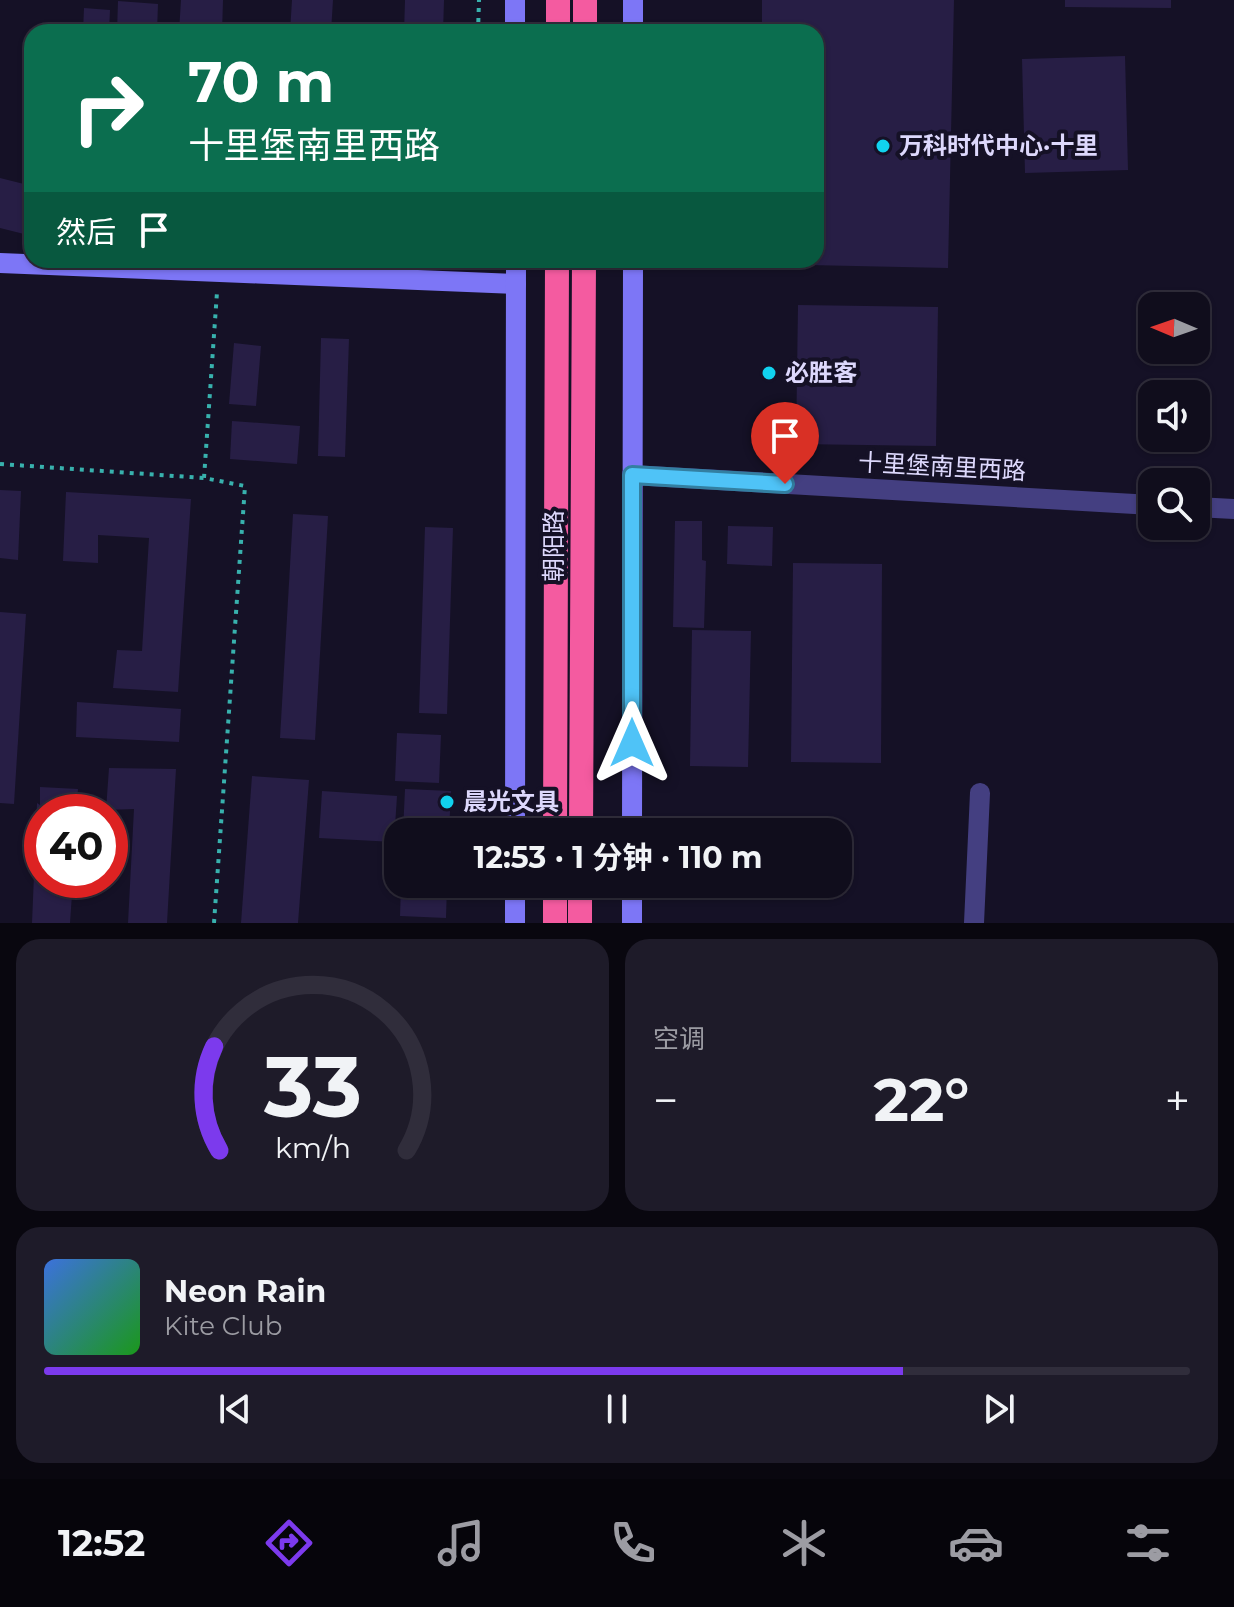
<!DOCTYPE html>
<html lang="zh">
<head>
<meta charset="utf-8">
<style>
	body { margin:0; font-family:Montserrat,"Noto Sans SC",sans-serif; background:#1e1b29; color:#f1f3f6; height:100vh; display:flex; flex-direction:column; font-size:30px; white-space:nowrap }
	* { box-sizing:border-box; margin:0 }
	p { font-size:26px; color:#9c9ca3 }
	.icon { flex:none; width:44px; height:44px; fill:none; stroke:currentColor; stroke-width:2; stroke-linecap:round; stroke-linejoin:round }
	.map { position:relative; height:923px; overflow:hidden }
	.drawer { display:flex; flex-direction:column; gap:16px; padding:16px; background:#09070f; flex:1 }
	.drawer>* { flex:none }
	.top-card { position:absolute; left:24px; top:24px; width:800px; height:244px; border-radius:24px; box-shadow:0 2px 6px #0004,0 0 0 2px #302d3b; background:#0b6e4f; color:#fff; overflow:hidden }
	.needle { width:52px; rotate:272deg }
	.controls { position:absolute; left:1138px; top:292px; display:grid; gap:16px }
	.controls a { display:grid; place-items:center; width:72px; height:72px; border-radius:16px; background:#100d1c; box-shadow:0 2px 6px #0004,0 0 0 2px #302d3b; font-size:40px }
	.speed { position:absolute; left:24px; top:794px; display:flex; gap:16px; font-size:40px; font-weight:700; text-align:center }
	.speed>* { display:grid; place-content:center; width:104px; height:104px; border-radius:50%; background:#100d1c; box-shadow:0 2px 6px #0004,0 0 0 2px #302d3b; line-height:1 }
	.speed .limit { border:12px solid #d22; background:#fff; color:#111 }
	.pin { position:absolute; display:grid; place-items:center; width:68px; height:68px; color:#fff; margin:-82px -34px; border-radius:50% 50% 50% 0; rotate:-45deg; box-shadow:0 0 8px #0007 }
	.pin .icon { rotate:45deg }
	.me { position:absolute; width:88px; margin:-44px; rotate:0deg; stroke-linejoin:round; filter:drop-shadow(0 0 6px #0008) }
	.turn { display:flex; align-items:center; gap:28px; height:168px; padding:0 32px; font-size:36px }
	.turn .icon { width:104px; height:104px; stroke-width:2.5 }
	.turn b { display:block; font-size:56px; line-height:68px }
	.then { display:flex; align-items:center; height:76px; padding:0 32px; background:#0003; gap:16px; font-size:30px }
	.big { font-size:60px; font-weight:700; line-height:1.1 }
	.drawer .card { flex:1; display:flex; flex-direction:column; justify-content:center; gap:12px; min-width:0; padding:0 28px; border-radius:24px; background:#1e1b29 }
	.drawer .dial { align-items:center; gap:0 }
	.dial svg { height:208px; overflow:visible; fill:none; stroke:#302d3b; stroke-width:7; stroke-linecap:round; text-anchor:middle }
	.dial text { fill:#f1f3f6; stroke:none }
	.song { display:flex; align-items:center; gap:24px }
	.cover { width:96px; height:96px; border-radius:12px; background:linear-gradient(135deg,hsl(220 70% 55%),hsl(120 70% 35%)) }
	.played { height:8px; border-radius:4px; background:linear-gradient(90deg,#7c3aed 75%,#302d3b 75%) }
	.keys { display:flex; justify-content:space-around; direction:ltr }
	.heat { display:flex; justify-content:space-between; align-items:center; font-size:44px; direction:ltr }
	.drawer .tiles { flex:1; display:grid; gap:16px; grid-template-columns:1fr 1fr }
	.card:last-child { grid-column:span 2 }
	.trip { position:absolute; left:384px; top:818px; width:468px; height:80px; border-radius:24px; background:#100d1c; box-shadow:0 2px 6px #0004,0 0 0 2px #302d3b; font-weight:700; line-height:80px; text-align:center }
	.tab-bar { display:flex; height:128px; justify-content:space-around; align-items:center; background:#06050b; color:#9c9ca3 }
	.tab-bar .icon { width:56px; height:56px }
	.tab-bar .active { color:#7c3aed }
	.tab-bar b { font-size:36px; color:#f1f3f6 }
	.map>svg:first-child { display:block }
	.building { fill:#271e45 }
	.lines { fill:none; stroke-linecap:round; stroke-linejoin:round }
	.path { stroke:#38b1ad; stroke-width:4; stroke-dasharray:4 6; stroke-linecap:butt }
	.street { stroke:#443f81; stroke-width:20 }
	.secondary { stroke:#7d76f6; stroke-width:20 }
	.highway { stroke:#f45ba0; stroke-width:24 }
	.route-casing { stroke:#337fa1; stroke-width:20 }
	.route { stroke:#4fc3f7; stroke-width:14 }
	.poi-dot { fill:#11d2ef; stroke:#151126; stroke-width:3 }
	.labels { text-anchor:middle; stroke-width:8; stroke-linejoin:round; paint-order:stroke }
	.poi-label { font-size:24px; font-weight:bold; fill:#ddd8fc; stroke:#151126; text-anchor:start }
	.street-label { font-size:24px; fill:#ddd8fc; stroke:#151126 }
</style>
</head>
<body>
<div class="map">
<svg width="1234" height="923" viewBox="0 0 1234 923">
	<rect width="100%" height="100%" fill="#151126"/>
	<g class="building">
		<polygon points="181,0 223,0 222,32 179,32"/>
		<polygon points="292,0 333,0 331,32 290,32"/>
		<polygon points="405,0 444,0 443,32 404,32"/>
		<polygon points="762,0 954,0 948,268 757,264 757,260 816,260 816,32 762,32"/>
		<polygon points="1065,0 1171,0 1171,8 1065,7"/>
		<polygon points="118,1 158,4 157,32 117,32"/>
		<polygon points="84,8 110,10 109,32 83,32"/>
		<polygon points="1125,56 1128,170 1025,173 1022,59"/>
		<polygon points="0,178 32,186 32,236 0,228"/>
		<polygon points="798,305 938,307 936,446 796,444"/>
		<polygon points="321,338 349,339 345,457 318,456"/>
		<polygon points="234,343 261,346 256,406 229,404"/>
		<polygon points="232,421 300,426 297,464 230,459"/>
		<polygon points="0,490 21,491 18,560 0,558"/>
		<polygon points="66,492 191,499 178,692 113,688 117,650 142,651 149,538 98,535 98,563 63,561"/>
		<polygon points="293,514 328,516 315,740 280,738"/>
		<polygon points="675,521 702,521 702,560 706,561 704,628 673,627"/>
		<polygon points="728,526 773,527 772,566 727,564"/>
		<polygon points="425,527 453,528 447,714 419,713"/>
		<polygon points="793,563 882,564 881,763 791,762"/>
		<polygon points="0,612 26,614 14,804 0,803"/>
		<polygon points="692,630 751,631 748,767 690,766"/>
		<polygon points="77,702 181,709 179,742 76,737"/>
		<polygon points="397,733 441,735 439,783 395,781"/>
		<polygon points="109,768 176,769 167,923 128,923 134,809 106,810"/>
		<polygon points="252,776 309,780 298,923 241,923"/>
		<polygon points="40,787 78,789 76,812 42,812 42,880 73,880 70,923 32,923 37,803 40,805"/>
		<polygon points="405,789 451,791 449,832 403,832"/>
		<polygon points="322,791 397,796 394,842 319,838"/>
		<polygon points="401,884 447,884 446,918 400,916"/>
	</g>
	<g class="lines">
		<g class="path">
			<polyline points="478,32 479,0"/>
			<polyline points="0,464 204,478"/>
			<polyline points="214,923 245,486 204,478 217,292"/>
		</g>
		<g class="street">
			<polyline points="632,475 1152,505"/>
			<polyline points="1196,507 1234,509"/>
			<polyline points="974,923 980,793"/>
		</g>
		<g class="secondary">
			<polyline points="515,32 515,0"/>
			<polyline points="633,32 633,0"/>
			<path d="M0,263C172,269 344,278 516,284"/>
			<polyline points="515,832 516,260"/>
			<polyline points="632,832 633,260"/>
			<polyline points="515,923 515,884"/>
			<polyline points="632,923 632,884"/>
		</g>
		<g class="highway">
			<polyline points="558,32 558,0"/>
			<polyline points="585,32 585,0"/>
			<polyline points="555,832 557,260"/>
			<polyline points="581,832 584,260"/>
			<polyline points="555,923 555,884"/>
			<polyline points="580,923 580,884"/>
		</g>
	</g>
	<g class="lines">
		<g class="route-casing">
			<polyline id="route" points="632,743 632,475 785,484"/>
		</g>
		<use href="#route" class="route"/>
	</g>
	<g class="poi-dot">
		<circle cx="883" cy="146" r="8"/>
		<circle cx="769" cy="373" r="8"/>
		<circle cx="447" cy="802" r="8"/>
	</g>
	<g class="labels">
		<g class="poi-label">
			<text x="899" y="154">万科时代中心·十里</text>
			<text x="785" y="381">必胜客</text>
			<text x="463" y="810">晨光文具</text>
		</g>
		<g class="street-label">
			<text transform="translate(942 467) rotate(3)" y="8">十里堡南里西路</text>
			<text transform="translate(554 546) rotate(-90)" y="8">朝阳路</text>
		</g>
	</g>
</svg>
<div class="controls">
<a><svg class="needle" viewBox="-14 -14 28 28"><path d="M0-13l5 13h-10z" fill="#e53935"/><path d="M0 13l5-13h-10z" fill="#9c9ca3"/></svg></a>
<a><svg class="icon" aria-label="sound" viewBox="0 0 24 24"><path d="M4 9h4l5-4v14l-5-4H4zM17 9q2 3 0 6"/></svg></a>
<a><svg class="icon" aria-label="search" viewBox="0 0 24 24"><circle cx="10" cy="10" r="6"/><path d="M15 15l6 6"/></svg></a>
</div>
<div class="speed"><div class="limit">40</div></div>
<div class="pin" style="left:785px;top:484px;background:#d93025"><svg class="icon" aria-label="arrive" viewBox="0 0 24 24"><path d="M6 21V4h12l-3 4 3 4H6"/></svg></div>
<svg class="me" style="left:632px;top:743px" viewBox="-20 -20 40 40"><path d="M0-17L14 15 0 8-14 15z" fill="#4fc3f7" stroke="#fff" stroke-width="4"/></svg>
<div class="trip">12:53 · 1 分钟 · 110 m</div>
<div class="top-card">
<div class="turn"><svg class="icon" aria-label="right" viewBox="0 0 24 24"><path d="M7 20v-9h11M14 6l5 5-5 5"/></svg><div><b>70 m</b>十里堡南里西路</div></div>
<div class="then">然后<svg class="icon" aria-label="arrive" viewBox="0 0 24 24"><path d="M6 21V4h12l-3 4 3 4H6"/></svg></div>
</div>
</div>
<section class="drawer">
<div class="tiles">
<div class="card dial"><svg viewBox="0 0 100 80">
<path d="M14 69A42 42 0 1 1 86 69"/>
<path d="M14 69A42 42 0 0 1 12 29" stroke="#7c3aed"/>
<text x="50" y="56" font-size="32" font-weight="700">33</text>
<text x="50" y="72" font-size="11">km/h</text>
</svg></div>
<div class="card"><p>空调</p>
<div class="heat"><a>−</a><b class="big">22°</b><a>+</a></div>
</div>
<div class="card">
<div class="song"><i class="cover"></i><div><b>Neon Rain</b><p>Kite Club</p></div></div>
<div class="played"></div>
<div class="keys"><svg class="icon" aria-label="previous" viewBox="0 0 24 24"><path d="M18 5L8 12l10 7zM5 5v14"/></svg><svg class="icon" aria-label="pause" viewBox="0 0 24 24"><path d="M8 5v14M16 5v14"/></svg><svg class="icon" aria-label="next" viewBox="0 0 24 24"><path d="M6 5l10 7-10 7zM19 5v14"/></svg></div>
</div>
</div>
</section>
<nav class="tab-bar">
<b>12:52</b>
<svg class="icon active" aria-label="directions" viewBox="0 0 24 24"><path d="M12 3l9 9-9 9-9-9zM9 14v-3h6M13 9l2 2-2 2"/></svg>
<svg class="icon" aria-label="music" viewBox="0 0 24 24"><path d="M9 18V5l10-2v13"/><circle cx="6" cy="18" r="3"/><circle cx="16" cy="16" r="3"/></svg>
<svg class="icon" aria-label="phone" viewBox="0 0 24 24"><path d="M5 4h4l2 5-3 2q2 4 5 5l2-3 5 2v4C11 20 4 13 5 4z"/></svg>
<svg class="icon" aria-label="climate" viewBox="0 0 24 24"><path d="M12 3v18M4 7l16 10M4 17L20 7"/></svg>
<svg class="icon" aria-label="car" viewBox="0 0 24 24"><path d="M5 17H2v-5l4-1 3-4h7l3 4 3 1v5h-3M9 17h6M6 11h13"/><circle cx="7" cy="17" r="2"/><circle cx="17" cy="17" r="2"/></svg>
<svg class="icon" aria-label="filters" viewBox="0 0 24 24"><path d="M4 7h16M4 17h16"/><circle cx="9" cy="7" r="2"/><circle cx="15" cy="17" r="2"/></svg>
</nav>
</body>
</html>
